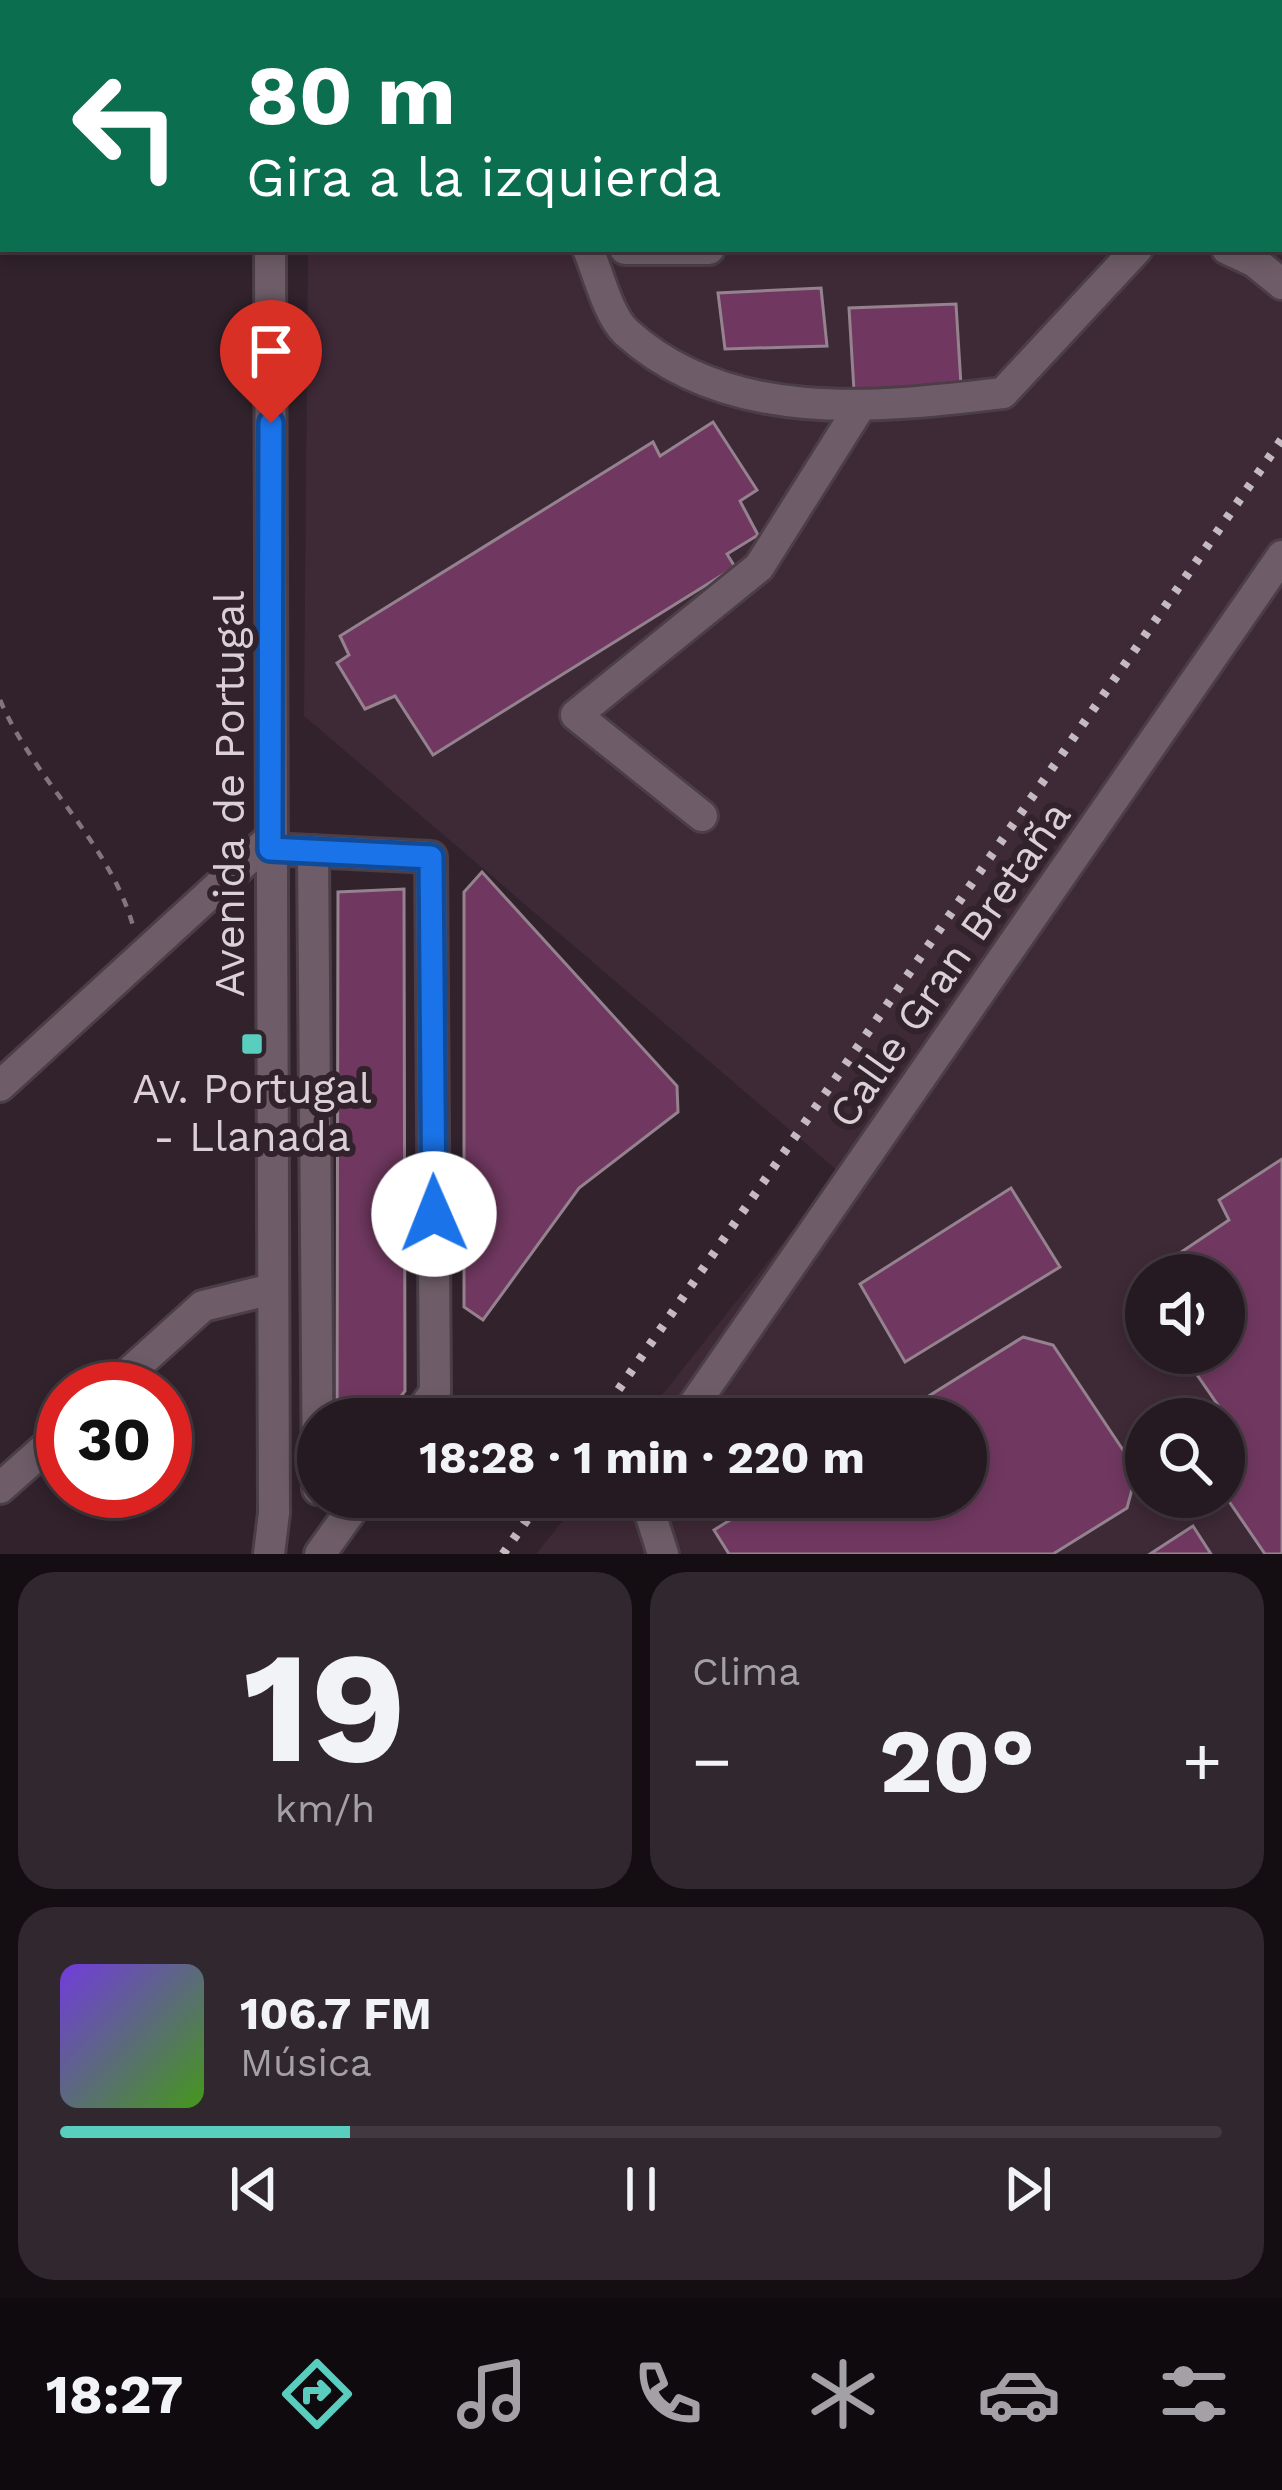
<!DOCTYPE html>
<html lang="es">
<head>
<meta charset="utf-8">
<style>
	body { margin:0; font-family:"Work Sans",sans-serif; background:#31272e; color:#f1f3f6; height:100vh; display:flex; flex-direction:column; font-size:45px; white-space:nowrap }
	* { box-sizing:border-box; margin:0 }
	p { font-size:39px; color:#a3a1a5 }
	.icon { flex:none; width:66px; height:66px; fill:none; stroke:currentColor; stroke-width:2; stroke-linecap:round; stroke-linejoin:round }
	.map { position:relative; height:1554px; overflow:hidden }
	.details { display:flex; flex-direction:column; gap:18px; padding:18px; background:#140e12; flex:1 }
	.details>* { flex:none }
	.banner { position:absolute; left:0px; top:0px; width:1284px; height:252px; box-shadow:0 6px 18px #0003,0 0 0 3px #42383f; background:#0b6e4f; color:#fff; overflow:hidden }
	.buttons { position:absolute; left:1125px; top:1254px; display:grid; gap:24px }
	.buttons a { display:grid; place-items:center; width:120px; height:120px; border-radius:50%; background:#251a21; box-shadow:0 6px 18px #0003,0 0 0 3px #42383f; font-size:60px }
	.speed { position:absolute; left:36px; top:1362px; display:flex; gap:24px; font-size:60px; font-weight:700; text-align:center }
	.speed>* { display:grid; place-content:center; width:156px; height:156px; border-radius:50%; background:#251a21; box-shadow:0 6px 18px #0003,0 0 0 3px #42383f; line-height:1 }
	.speed .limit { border:18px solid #d22; background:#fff; color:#111 }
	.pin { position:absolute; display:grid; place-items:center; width:102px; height:102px; color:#fff; margin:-123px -51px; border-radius:50% 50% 50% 0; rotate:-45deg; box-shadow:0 0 12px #0007 }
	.pin .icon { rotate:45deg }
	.me { position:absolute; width:132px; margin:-66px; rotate:359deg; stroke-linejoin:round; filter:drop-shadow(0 0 9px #0008) }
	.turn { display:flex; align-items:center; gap:42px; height:252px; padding:0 48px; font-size:54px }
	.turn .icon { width:156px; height:156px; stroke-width:2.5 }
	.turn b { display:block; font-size:84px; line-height:102px }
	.big { font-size:90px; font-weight:700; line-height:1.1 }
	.details .tile { flex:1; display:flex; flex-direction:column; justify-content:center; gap:18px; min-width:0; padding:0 42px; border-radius:36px; background:#31272e }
	.details .dial { align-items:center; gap:0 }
	.dial b { font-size:156px; line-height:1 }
	.song { display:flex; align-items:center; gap:36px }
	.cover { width:144px; height:144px; border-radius:18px; background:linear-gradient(135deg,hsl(260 70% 55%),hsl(100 70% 35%)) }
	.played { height:12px; border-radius:6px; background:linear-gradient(90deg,#59cebe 25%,#42383f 25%) }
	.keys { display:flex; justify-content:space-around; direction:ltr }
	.heat { display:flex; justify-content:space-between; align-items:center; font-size:66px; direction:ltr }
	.details .tiles { flex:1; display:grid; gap:18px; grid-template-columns:1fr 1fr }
	.tile:last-child { grid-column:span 2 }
	.trip { position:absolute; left:297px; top:1398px; width:690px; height:120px; border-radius:60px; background:#251a21; box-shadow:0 6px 18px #0003,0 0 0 3px #42383f; font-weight:700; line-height:120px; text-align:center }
	.tab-bar { display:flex; height:192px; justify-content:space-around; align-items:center; background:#0f0a0d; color:#a3a1a5 }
	.tab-bar .icon { width:84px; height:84px }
	.tab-bar .on { color:#59cebe }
	.tab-bar b { font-size:54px; color:#f1f3f6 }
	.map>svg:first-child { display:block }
	.built { fill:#3e2937; fill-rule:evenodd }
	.building { fill:#703860; stroke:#94828e; stroke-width:3 }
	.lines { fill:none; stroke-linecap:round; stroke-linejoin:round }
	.minor-casing { stroke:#4b3e46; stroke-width:36 }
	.path { stroke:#82757e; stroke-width:4.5; stroke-dasharray:9 9; stroke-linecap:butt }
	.minor { stroke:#6e5d68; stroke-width:30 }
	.rail { stroke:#c4bac0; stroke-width:9; stroke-dasharray:6 12; stroke-linecap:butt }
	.route-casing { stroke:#114b97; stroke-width:30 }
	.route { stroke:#1a73e8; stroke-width:21 }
	.poi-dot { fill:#59cebe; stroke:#31222c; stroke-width:4.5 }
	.labels { text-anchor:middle; stroke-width:12; stroke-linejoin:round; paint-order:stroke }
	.street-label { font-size:42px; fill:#dad0d6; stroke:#31222c }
	.poi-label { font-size:42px; fill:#dad0d6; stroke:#31222c }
</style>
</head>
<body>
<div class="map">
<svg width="1282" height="1554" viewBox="0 0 1282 1554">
	<rect width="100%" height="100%" fill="#31222c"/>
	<path class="built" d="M310,0H1282V1554H536L582,1497H966V1419H643L839,1172L304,716L308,249H1281V3ZM1146,1275H1224V1353H1146ZM1146,1419H1224V1497H1146Z"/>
	<g class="building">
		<rect x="595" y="0" width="212" height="3"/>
		<polygon points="947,0 1207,0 947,3"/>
		<polygon points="821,288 827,346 725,349 718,293"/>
		<polygon points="956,304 961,385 854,391 849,308"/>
		<polygon points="713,422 757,490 740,501 758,535 727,554 735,567 433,755 395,696 365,709 337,663 349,655 340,636 653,442 660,456"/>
		<polygon points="482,872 677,1086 678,1112 579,1188 483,1320 464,1307 464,892"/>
		<polygon points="404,889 405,1391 384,1419 337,1419 338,892"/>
		<polygon points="1282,1159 1282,1554 1265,1554 1224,1494 1224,1419 1217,1419 1224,1414 1182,1353 1224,1353 1224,1275 1147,1275 1229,1220 1219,1200"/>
		<polygon points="1011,1188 1060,1267 905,1362 860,1284"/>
		<polygon points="1023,1337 1053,1345 1137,1471 1127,1508 1053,1554 729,1554 714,1530 767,1497 966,1497 966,1419 892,1419"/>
		<polygon points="1193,1526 1211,1554 1150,1554"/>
	</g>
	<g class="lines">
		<g class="minor-casing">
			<g id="minor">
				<polyline points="271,0 271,3"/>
				<polyline points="893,3 893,0"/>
				<polyline points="1263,3 1265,0"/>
				<path d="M588,249C598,273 608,315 626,332C728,425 877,408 1003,393L1137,249"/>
				<polyline points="625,249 709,249"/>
				<polyline points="1227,249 1255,262 1282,284"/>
				<polyline points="702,816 576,715 759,567 861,405"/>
				<polyline points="270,849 431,857 435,1392 416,1419"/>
				<polyline points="313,851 318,1489"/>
				<polyline points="0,1086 271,838"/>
				<polyline points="111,1389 203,1306 272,1289"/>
				<polyline points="684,1419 1282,556"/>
				<polyline points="0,1488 63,1432"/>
				<polyline points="645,1497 663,1554"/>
				<polyline points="269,1554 274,1513 270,249"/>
				<polyline points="320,1554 361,1497"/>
			</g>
		</g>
		<path class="path" d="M0,700C34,780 110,843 133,926"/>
		<use href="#minor" class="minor"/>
		<g class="rail">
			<polyline points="598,1419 1282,439"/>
			<polyline points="503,1554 543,1497"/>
		</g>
	</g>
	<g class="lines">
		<g class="route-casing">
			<polyline id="route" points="271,423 270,849 431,857 434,1214"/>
		</g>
		<use href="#route" class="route"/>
	</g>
	<rect class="poi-dot" x="240" y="1032" width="24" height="24" rx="6"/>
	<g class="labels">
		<g class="street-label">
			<text transform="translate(229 794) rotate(-90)" y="15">Avenida de Portugal</text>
			<text transform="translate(949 964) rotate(-55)" y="15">Calle Gran Bretaña</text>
		</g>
		<g class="poi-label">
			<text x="252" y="1103">Av. Portugal<tspan x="252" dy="48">- Llanada</tspan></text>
		</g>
	</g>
</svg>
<div class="buttons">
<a><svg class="icon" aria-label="sound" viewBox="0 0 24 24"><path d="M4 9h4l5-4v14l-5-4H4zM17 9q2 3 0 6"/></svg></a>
<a><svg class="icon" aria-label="search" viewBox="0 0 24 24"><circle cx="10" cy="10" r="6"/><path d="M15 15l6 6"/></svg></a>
</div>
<div class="speed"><div class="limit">30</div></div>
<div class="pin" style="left:271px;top:423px;background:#d93025"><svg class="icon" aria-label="arrive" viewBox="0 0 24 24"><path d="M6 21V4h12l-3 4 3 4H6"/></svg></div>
<svg class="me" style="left:434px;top:1214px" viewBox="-20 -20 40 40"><circle r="19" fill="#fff"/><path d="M0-13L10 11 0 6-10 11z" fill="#1a73e8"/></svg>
<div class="trip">18:28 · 1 min · 220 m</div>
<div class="banner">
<div class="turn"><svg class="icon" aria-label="left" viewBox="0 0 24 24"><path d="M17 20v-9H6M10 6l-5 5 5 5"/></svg><div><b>80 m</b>Gira a la izquierda</div></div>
</div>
</div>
<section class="details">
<div class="tiles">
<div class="tile dial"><b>19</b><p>km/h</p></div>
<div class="tile"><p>Clima</p>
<div class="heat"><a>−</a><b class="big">20°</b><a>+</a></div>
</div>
<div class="tile">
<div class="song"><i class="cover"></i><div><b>106.7 FM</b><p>Música</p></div></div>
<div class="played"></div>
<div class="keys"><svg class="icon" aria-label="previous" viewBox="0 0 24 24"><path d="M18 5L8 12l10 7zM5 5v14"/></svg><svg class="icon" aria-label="pause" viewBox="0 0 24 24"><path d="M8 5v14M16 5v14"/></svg><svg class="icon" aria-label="next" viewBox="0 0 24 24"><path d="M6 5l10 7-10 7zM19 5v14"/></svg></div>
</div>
</div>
</section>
<nav class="tab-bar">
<b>18:27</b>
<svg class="icon on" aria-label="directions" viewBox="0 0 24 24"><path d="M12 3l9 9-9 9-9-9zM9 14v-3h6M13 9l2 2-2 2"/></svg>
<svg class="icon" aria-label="music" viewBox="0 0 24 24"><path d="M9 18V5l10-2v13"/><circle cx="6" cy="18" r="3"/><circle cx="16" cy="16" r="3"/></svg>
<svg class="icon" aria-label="phone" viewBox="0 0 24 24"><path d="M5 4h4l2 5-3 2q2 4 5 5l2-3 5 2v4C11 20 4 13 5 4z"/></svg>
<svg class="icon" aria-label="climate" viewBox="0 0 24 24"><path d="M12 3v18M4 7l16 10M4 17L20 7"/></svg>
<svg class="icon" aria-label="car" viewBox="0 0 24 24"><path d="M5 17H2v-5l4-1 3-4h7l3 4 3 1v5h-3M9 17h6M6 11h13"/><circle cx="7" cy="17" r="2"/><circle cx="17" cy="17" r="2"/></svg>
<svg class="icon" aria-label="filters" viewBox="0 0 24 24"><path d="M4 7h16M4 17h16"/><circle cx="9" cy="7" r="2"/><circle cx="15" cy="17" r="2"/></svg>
</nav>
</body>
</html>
